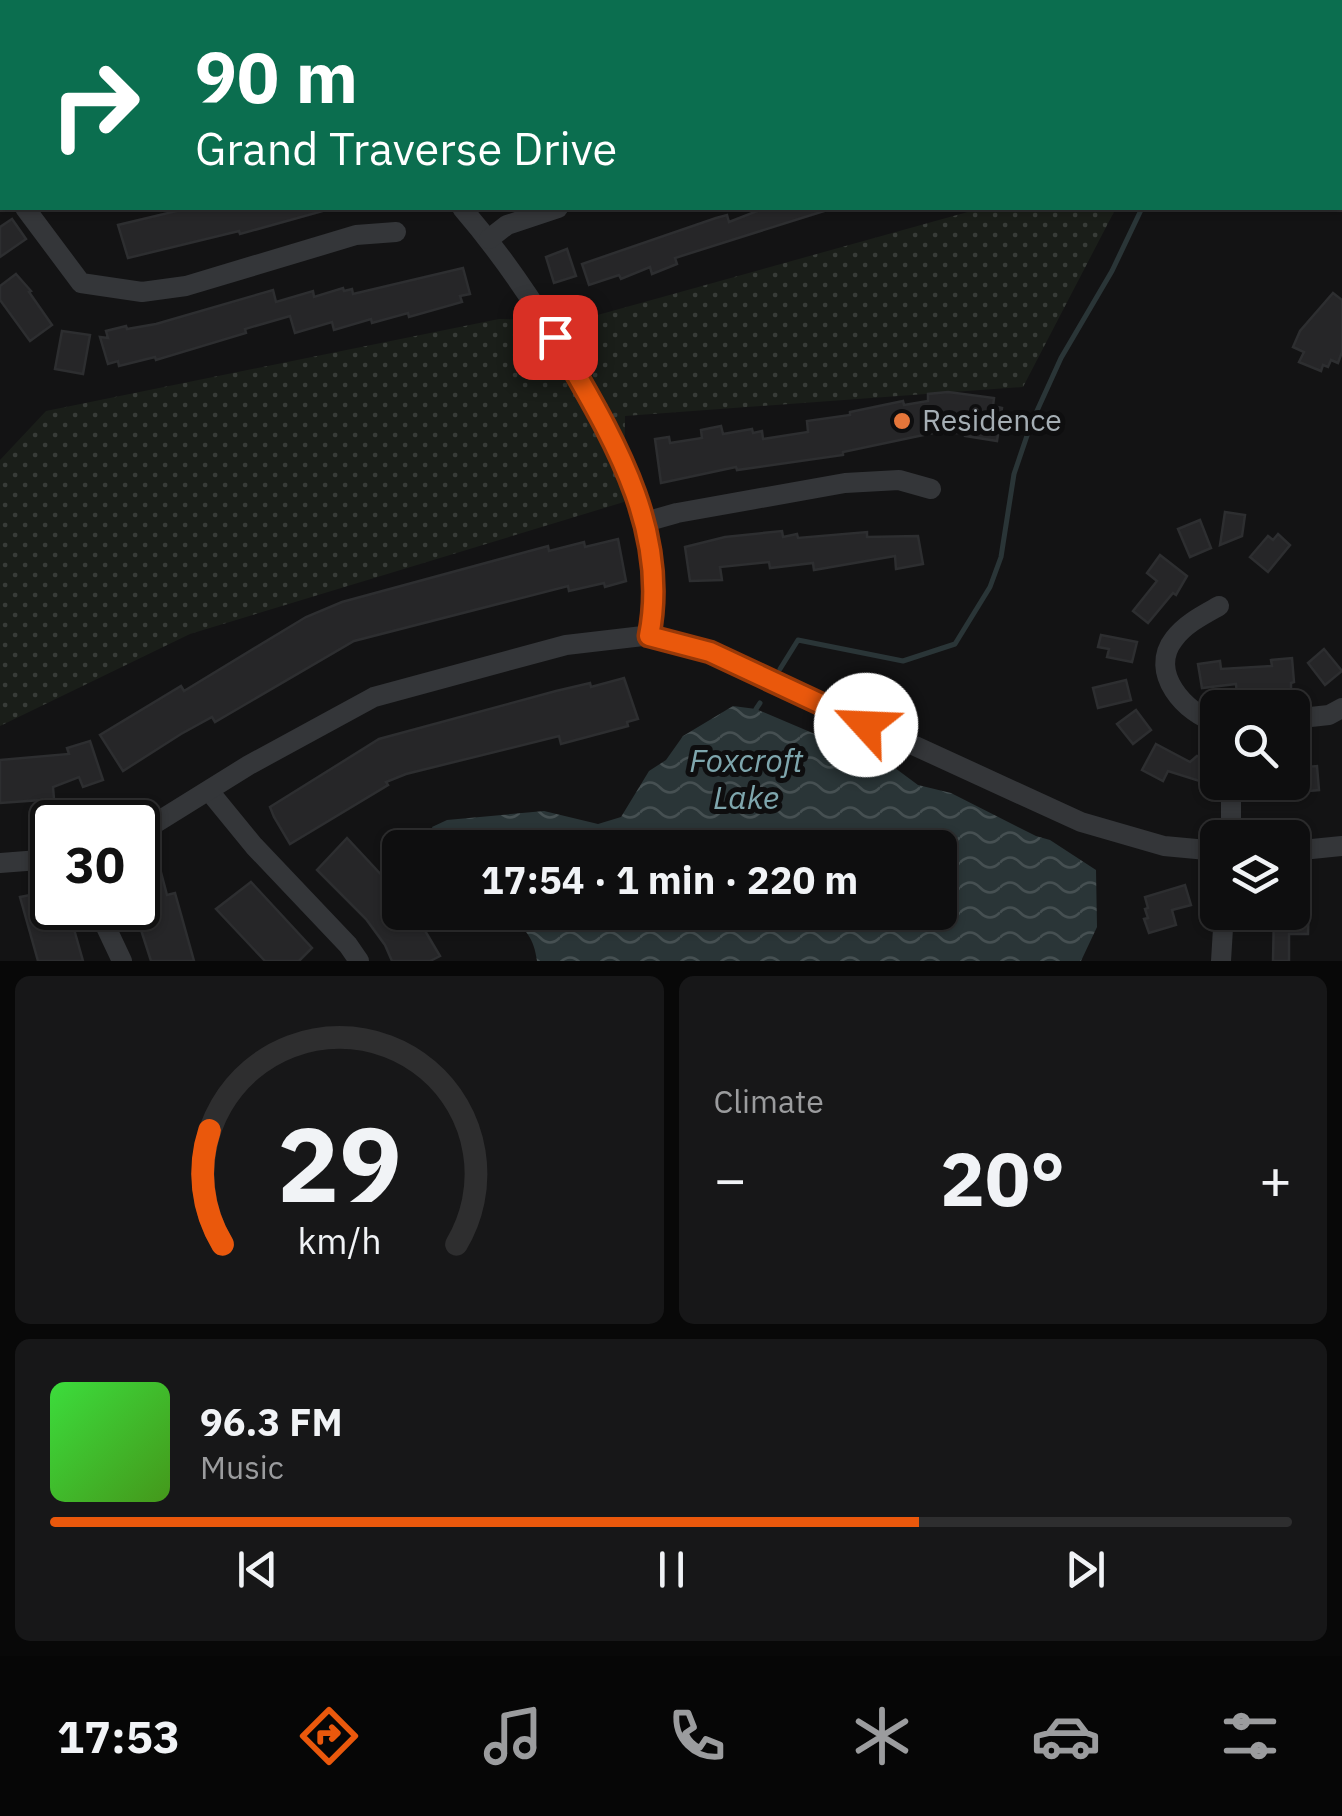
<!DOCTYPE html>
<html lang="en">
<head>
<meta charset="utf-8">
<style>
	body { margin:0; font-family:"IBM Plex Sans",sans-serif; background:#171718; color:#f1f3f6; height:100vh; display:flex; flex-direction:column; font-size:38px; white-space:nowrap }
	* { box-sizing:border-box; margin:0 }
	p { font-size:32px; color:#9b9c9e }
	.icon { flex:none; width:55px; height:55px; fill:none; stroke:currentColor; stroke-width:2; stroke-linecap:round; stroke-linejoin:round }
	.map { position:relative; height:961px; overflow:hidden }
	.details { display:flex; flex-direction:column; gap:15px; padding:15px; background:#080808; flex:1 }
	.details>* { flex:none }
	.guide { position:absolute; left:0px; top:0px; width:1342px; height:210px; box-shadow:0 2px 8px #0004,0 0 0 2px #2e2e2f; background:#0b6e4f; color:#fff; overflow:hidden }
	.fabs { position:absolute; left:1200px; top:690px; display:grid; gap:20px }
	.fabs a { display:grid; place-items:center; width:110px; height:110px; border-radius:15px; background:#0e0e0f; box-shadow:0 2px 8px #0004,0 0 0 2px #2e2e2f; font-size:50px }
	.speed { position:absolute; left:30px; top:800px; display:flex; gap:20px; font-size:50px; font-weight:700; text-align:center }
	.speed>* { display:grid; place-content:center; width:130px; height:130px; border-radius:50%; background:#0e0e0f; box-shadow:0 2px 8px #0004,0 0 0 2px #2e2e2f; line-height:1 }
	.speed .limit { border:5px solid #111; border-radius:15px; background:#fff; color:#111 }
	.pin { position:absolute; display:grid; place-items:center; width:85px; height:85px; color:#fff; margin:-42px; border-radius:20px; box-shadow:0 5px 15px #0006 }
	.me { position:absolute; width:110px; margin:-55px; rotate:295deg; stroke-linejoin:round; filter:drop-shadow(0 0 8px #0008) }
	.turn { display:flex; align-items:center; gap:35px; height:210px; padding:0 30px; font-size:45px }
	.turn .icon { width:130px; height:130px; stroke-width:2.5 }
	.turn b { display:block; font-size:70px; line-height:85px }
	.big { font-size:75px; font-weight:700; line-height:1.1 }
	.details .card { flex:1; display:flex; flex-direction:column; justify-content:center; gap:15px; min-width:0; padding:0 35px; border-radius:15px; background:#171718 }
	.details .dial { align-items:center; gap:0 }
	.dial svg { height:260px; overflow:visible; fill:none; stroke:#2e2e2f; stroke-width:7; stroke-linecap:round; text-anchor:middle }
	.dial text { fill:#f1f3f6; stroke:none }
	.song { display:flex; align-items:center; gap:30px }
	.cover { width:120px; height:120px; border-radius:15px; background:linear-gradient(135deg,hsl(120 70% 55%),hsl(100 70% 35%)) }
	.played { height:10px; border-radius:5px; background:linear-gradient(90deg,#ea580c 70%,#2e2e2f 70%) }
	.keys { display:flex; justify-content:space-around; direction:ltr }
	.heat { display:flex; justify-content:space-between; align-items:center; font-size:55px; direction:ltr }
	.details .tiles { flex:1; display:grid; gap:15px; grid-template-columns:1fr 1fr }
	.card:last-child { grid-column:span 2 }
	.trip { position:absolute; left:382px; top:830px; width:575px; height:100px; border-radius:15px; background:#0e0e0f; box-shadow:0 2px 8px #0004,0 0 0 2px #2e2e2f; font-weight:700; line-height:100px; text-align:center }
	.dock { display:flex; height:160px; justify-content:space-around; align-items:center; background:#060606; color:#9b9c9e }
	.dock .icon { width:70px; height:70px }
	.dock .on { color:#ea580c }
	.dock b { font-size:45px; color:#f1f3f6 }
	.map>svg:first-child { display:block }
	.grass { fill:url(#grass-dots) }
	.water { fill:url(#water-waves) }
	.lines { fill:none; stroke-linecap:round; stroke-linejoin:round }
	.stream { stroke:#2a3537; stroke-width:5 }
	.building { fill:#262628; stroke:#2d2e30; stroke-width:2.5 }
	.street { stroke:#343639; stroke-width:20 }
	.route-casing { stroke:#983908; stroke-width:25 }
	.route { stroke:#ea580c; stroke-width:18 }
	.poi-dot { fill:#e5763a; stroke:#0e0e0f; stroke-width:4 }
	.labels { text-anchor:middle; stroke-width:10; stroke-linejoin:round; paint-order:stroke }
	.poi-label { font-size:30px; fill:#a5aeb4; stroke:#0e0e0f; text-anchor:start }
	.water-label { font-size:32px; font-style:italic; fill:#7ea6ad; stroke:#0e0e0f }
</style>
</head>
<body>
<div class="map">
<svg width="1342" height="961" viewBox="0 0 1342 961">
	<defs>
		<pattern id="grass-dots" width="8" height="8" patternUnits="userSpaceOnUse" patternTransform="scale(2.5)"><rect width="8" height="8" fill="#1a1e19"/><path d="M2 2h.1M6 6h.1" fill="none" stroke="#383c38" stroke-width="1.8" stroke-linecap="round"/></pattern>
		<pattern id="water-waves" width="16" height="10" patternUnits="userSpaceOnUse" patternTransform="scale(2.5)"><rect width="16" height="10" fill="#2a3537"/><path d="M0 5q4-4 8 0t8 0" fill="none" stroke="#465052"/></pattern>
	</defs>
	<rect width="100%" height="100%" fill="#131314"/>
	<g class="grass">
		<polygon points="578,0 1222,0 574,2"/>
		<polygon points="982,208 1116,208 1023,387 625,416 624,502 190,634 0,726 0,460 46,411 499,319 576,321"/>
	</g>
	<path class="water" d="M733,706L756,709L895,768L918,785L951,793L1036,836L1050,840L1096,870L1097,927L1081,961H537C534,937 524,926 504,913L940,912V848H453L437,841L432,827L447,820L544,811L598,824L621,817L649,771L666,760L683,736Z"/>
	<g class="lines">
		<g class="stream">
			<polyline points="1101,0 1104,2"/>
			<polyline points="1221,0 1225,2"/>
			<polyline points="1340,57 1342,58"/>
			<polyline points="780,669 798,640 903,661 955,644 990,587 1001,557 1014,474 1031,424 1061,358 1112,271 1142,208"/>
			<polyline points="756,709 760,703"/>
		</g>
	</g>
	<g class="building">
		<polygon points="189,208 322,208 323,211 240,234 239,231 128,258 118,225"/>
		<polygon points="765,208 824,208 824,211 675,258 677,264 652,274 650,267 621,279 619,275 589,285 582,264 716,218 727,215 729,222"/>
		<polygon points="12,219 26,239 0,257 0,227"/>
		<polygon points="567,249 576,276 554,283 546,257"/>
		<polygon points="463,268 470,294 460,296 462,302 409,317 408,313 372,323 371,319 334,330 332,322 295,333 290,316 245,329 246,333 156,360 155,357 119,366 118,361 108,364 100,337 108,338 106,331 126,326 127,329 156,324 273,290 276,302 313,291 314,297 343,288 344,291 352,289 353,294"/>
		<polygon points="16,274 31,291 29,292 52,325 30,341 0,300 0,286"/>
		<polygon points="1333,293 1342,300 1342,352 1338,363 1331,360 1328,367 1323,365 1321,371 1299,362 1304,352 1293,347 1300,331"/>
		<polygon points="62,331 90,335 83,374 55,369"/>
		<polygon points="948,392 994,398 993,406 1002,408 997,441 965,436 965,433 933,433 843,452 843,455 737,470 736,467 661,483 655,439 669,437 670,443 702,438 701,430 721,426 723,434 752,429 753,433 762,431 763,439 808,432 807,421 850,415 850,412 903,401 904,405 928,401 928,394"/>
		<polygon points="1225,512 1245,515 1242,536 1220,545"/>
		<polygon points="1200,520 1211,548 1190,557 1178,529"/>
		<polygon points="782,531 783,537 797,534 798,538 867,532 867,537 918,536 923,564 896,569 895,556 814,570 813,563 770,568 769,562 720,567 722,580 690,581 685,547 725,537"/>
		<polygon points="1278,534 1290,545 1268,572 1250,557 1268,536 1273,540"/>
		<polygon points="618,539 626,581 605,587 604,583 569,591 568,586 354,641 215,722 212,717 181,734 123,771 100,735 181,686 184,691 306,617 342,602 548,546 549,551 584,542 585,547"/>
		<polygon points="1160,555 1187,576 1176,595 1173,593 1148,623 1133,611 1157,581 1147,573"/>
		<polygon points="1101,635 1137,642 1132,662 1107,657 1109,649 1098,647"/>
		<polygon points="1324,649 1342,671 1325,685 1308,663"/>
		<polygon points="1292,658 1294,682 1291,683 1291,690 1241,698 1237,696 1236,684 1202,688 1198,664 1220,661 1221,669 1272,666 1271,660"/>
		<polygon points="624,678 638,719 627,722 628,726 561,744 559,736 406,774 386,782 388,785 290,844 274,817 270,807 379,739 556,691 590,683 591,687"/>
		<polygon points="1126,680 1131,700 1098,708 1093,688"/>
		<polygon points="1136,710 1151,730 1133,744 1117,724"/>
		<polygon points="90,741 103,780 83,787 79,777 53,787 54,799 0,803 0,760 69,754 67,748"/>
		<polygon points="1156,744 1190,762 1197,756 1212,761 1211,765 1215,766 1209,784 1168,771 1163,781 1142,770"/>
		<polygon points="1317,766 1319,790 1298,792 1296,768"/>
		<polygon points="347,838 400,895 400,912 414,912 440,956 430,961 392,961 385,945 366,919 317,870"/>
		<polygon points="158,861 167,895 175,893 194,961 151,961 134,908 138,908 138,866"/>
		<polygon points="251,882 312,948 299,961 265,961 216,909"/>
		<polygon points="1185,885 1191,905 1172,910 1176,925 1149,933 1144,919 1148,918 1145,909 1148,908 1145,897"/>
		<polygon points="51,891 52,908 68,908 83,961 38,961 20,897"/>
		<polygon points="1292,896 1309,896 1308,934 1289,934 1289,961 1273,961 1274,912 1292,912"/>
	</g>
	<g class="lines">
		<g class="street">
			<polyline points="274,0 275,2"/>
			<polyline points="388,2 393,0"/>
			<polyline points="0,190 2,188"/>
			<polyline points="25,208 81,283 142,292 186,286 356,235 396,232"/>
			<path d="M462,208C517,272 561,343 600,418C618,451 636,485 646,523C655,559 656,599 649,636"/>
			<polyline points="489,239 507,225 558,208"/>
			<polyline points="645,522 677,513 845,483 899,480 931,489"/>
			<polyline points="1292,719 1329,715 1342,708"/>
			<path d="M1218,723C1185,714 1148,672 1174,639C1185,624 1203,615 1219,606"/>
			<polyline points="209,791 254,846 348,945 359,961"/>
			<polyline points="138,834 249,765 374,697 566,645 643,636 710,652 1081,822 1164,846 1218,851"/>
			<polyline points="1231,838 1231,782"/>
			<polyline points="1292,851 1342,846"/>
			<polyline points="0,863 52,859"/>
			<polyline points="97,908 122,961"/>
			<polyline points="1221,961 1224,912"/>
		</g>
	</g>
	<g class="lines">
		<g class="route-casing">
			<path id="route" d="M555,337C607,429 671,525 649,636L710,652L866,725"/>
		</g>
		<use href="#route" class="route"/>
	</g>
	<circle class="poi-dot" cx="902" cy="421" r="10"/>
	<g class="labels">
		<g class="poi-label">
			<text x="922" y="431">Residence</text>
		</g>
		<g class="water-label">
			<text x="746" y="772">Foxcroft<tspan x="746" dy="37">Lake</tspan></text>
		</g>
	</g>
</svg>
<div class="fabs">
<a><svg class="icon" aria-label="search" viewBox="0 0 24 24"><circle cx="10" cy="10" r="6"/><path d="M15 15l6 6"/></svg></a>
<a><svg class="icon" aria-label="layers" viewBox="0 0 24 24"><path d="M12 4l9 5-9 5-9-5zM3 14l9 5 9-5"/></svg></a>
</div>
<div class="speed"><div class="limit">30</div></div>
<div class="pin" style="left:555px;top:337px;background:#d93025"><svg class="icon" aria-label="arrive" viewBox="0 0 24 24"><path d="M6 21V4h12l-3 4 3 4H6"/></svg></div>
<svg class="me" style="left:866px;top:725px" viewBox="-20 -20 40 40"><circle r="19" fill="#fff"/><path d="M0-13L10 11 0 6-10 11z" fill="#ea580c"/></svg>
<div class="trip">17:54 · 1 min · 220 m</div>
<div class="guide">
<div class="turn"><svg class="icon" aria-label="right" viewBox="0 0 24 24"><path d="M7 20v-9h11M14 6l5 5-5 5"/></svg><div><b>90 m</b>Grand Traverse Drive</div></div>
</div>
</div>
<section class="details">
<div class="tiles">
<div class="card dial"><svg viewBox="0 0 100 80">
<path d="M14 69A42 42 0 1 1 86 69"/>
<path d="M14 69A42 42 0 0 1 10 34" stroke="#ea580c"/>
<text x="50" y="56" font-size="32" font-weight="700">29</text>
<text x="50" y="72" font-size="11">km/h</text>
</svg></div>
<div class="card"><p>Climate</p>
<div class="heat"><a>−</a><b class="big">20°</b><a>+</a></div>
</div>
<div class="card">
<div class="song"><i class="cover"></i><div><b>96.3 FM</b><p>Music</p></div></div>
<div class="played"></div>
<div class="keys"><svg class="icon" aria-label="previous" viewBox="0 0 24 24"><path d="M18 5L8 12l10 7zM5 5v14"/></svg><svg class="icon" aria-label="pause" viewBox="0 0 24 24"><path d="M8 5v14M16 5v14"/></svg><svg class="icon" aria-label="next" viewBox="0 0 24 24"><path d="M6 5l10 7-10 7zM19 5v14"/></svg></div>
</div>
</div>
</section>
<nav class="dock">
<b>17:53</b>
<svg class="icon on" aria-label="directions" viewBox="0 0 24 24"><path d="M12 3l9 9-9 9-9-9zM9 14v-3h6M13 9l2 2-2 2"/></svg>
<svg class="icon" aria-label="music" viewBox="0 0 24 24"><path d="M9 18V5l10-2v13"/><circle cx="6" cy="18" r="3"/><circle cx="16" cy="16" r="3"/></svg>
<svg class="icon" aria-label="phone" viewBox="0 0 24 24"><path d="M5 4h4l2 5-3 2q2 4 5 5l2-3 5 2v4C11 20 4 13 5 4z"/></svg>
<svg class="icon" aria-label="climate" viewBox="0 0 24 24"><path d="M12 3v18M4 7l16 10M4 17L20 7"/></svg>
<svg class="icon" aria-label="car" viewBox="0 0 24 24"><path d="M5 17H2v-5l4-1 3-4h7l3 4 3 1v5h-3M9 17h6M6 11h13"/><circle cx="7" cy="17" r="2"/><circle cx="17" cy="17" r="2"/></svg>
<svg class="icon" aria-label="filters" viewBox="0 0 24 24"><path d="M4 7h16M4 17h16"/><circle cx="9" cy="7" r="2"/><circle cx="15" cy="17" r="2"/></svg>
</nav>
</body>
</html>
